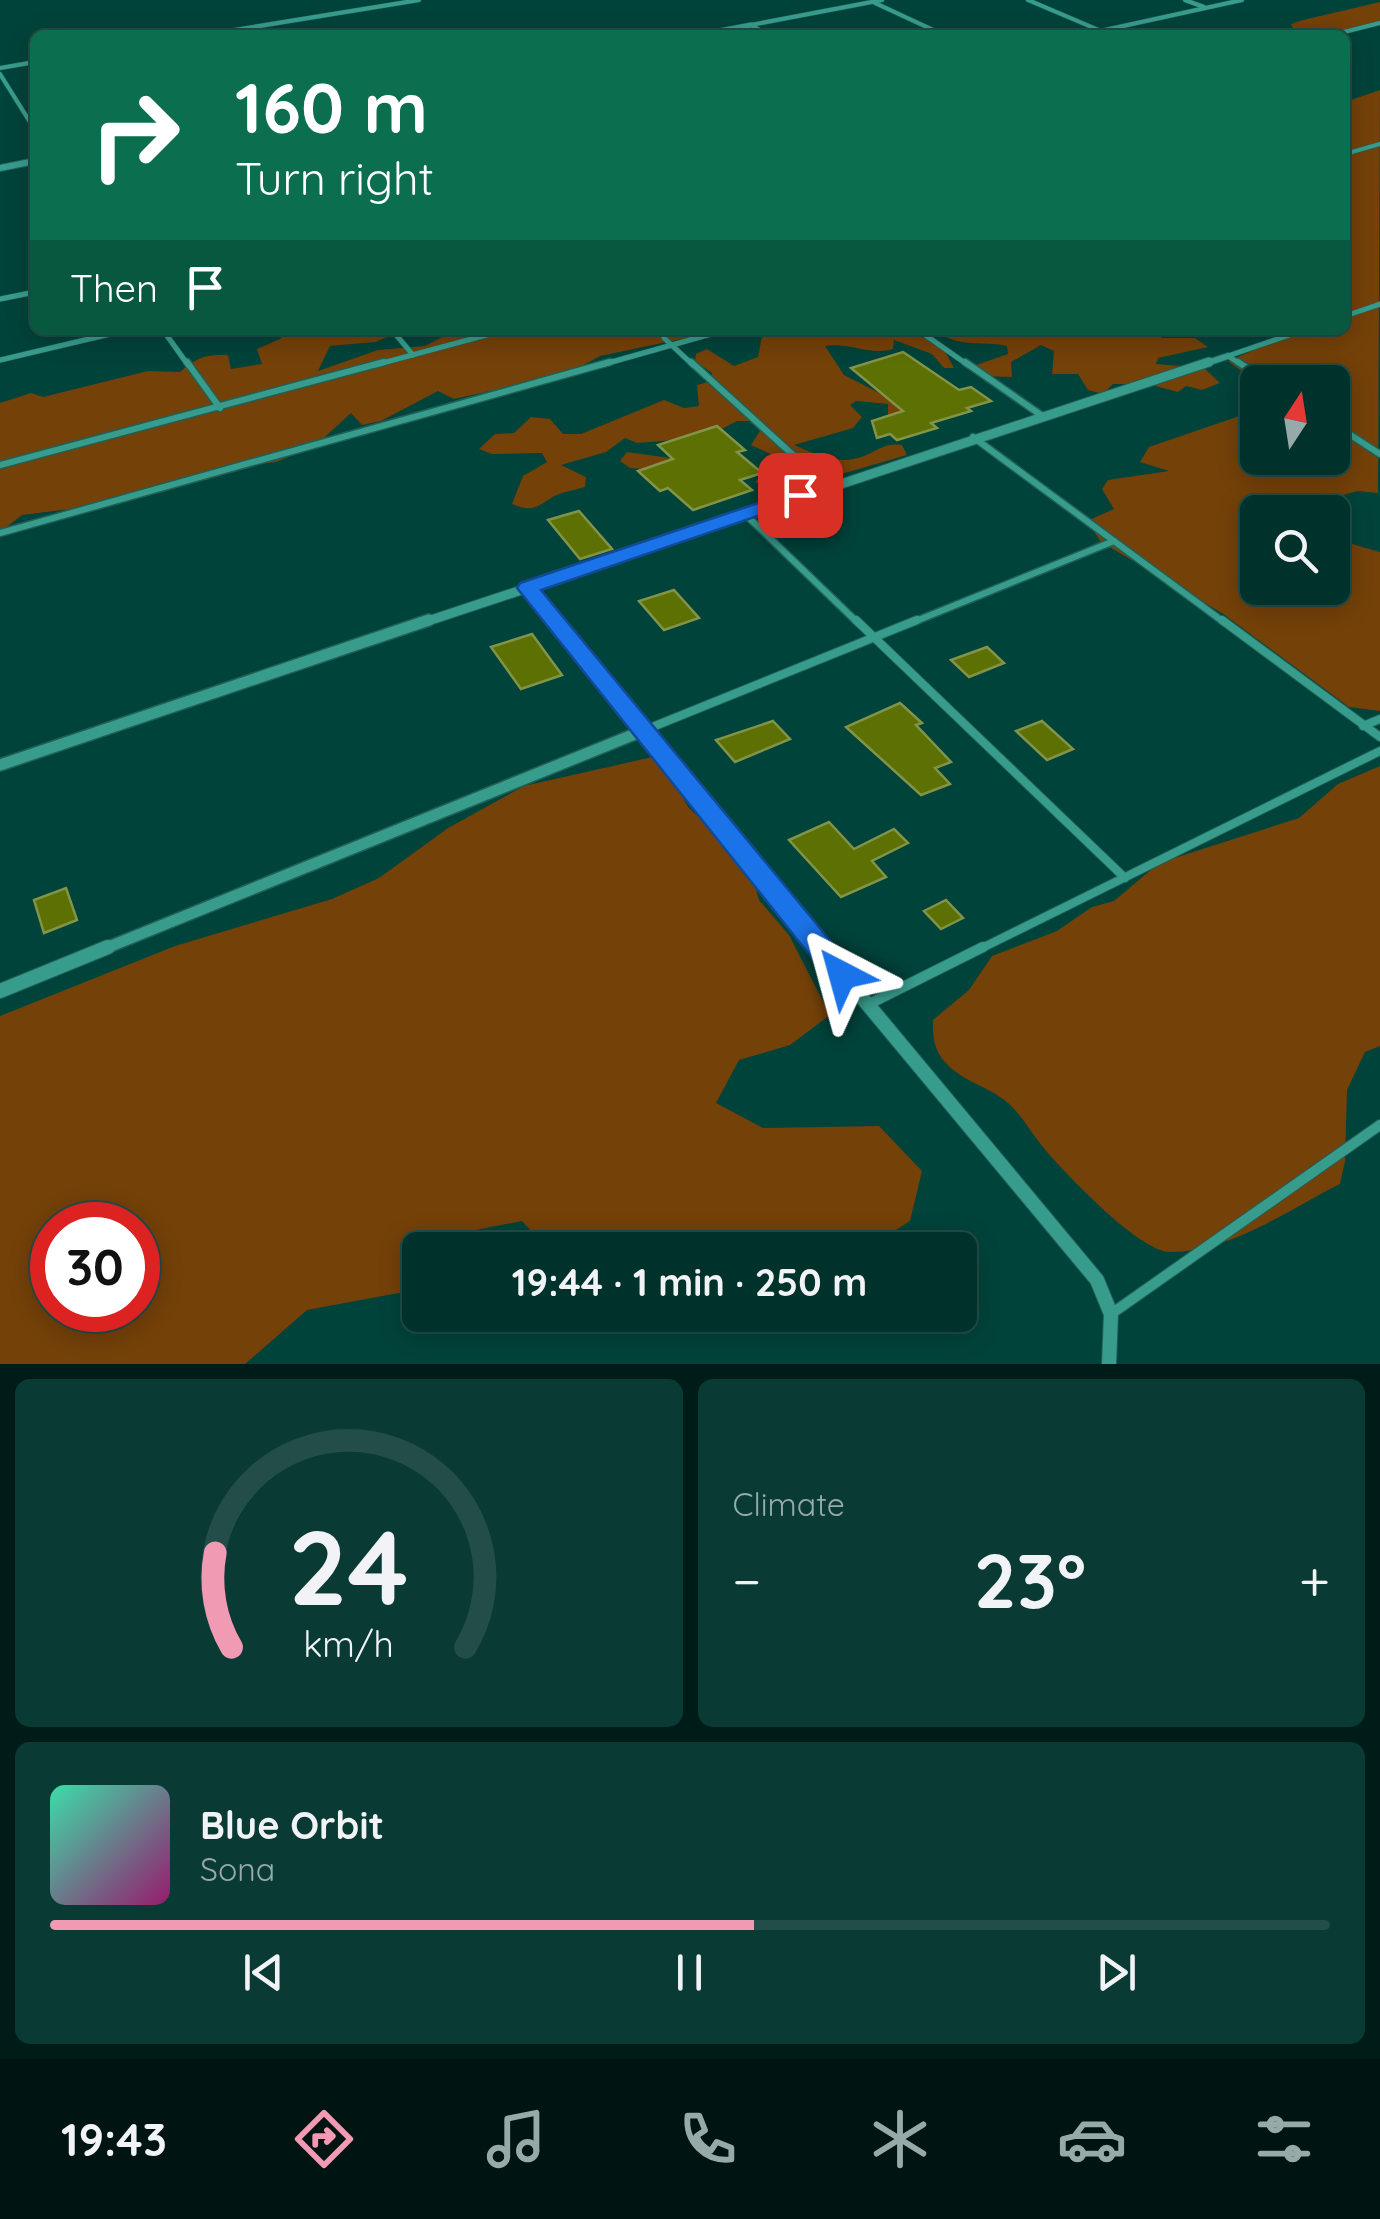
<!DOCTYPE html>
<html lang="en">
<head>
<meta charset="utf-8">
<style>
	body { margin:0; font-family:Quicksand,sans-serif; background:#0a3a34; color:#f1f3f6; height:100vh; display:flex; flex-direction:column; font-size:38px; white-space:nowrap }
	* { box-sizing:border-box; margin:0 }
	p { font-size:32px; color:#95aaa9 }
	.icon { flex:none; width:55px; height:55px; fill:none; stroke:currentColor; stroke-width:2; stroke-linecap:round; stroke-linejoin:round }
	.map { position:relative; height:1364px; overflow:hidden }
	.panel { display:flex; flex-direction:column; gap:15px; padding:15px; background:#001c18; flex:1 }
	.panel>* { flex:none }
	.hud { position:absolute; left:30px; top:30px; width:1320px; height:305px; border-radius:15px; box-shadow:0 5px 25px #0003,0 0 0 2px #224d48; background:#0b6e4f; color:#fff; overflow:hidden }
	.needle { width:65px; rotate:12deg }
	.controls { position:absolute; left:1240px; top:365px; display:grid; gap:20px }
	.controls a { display:grid; place-items:center; width:110px; height:110px; border-radius:15px; background:#00322c; box-shadow:0 5px 25px #0003,0 0 0 2px #224d48; font-size:50px }
	.speed { position:absolute; left:30px; top:1202px; display:flex; gap:20px; font-size:50px; font-weight:700; text-align:center }
	.speed>* { display:grid; place-content:center; width:130px; height:130px; border-radius:50%; background:#00322c; box-shadow:0 5px 25px #0003,0 0 0 2px #224d48; line-height:1 }
	.speed .limit { border:15px solid #d22; background:#fff; color:#111 }
	.pin { position:absolute; display:grid; place-items:center; width:85px; height:85px; color:#fff; margin:-42px; border-radius:20px; box-shadow:0 5px 15px #0006 }
	.me { position:absolute; width:110px; margin:-55px; rotate:321deg; stroke-linejoin:round; filter:drop-shadow(0 0 8px #0008) }
	.turn { display:flex; align-items:center; gap:35px; height:210px; padding:0 40px; font-size:45px }
	.turn .icon { width:130px; height:130px; stroke-width:2.5 }
	.turn b { display:block; font-size:70px; line-height:85px }
	.then { display:flex; align-items:center; height:95px; padding:0 40px; background:#0003; gap:20px; font-size:38px }
	.big { font-size:75px; font-weight:700; line-height:1.1 }
	.panel .tile { flex:1; display:flex; flex-direction:column; justify-content:center; gap:15px; min-width:0; padding:0 35px; border-radius:15px; background:#0a3a34 }
	.panel .dial { align-items:center; gap:0 }
	.dial svg { height:260px; overflow:visible; fill:none; stroke:#224d48; stroke-width:7; stroke-linecap:round; text-anchor:middle }
	.dial text { fill:#f1f3f6; stroke:none }
	.song { display:flex; align-items:center; gap:30px }
	.cover { width:120px; height:120px; border-radius:15px; background:linear-gradient(135deg,hsl(160 70% 55%),hsl(320 70% 35%)) }
	.played { height:10px; border-radius:5px; background:linear-gradient(90deg,#f19ab3 55%,#224d48 55%) }
	.keys { display:flex; justify-content:space-around; direction:ltr }
	.heat { display:flex; justify-content:space-between; align-items:center; font-size:55px; direction:ltr }
	.panel .tiles { flex:1; display:grid; gap:15px; grid-template-columns:1fr 1fr }
	.tile:last-child { grid-column:span 2 }
	.trip { position:absolute; left:402px; top:1232px; width:575px; height:100px; border-radius:15px; background:#00322c; box-shadow:0 5px 25px #0003,0 0 0 2px #224d48; font-weight:700; line-height:100px; text-align:center }
	.tabs { display:flex; height:160px; justify-content:space-around; align-items:center; background:#001412; color:#95aaa9 }
	.tabs .icon { width:70px; height:70px }
	.tabs .active { color:#f19ab3 }
	.tabs b { font-size:45px; color:#f1f3f6 }
	.map>svg:first-child { display:block }
	.green { fill:#744109; fill-rule:evenodd }
	.building { fill:#5c7003; stroke:#819448; stroke-width:2.5 }
	.lines { fill:none; stroke-linecap:round; stroke-linejoin:round }
	.lane-far4-casing { stroke:#206057; stroke-width:5 }
	.lane-far3-casing { stroke:#206057; stroke-width:6 }
	.lane-far2-casing { stroke:#206057; stroke-width:9 }
	.lane-far1-casing { stroke:#206057; stroke-width:10 }
	.lane-casing { stroke:#206057; stroke-width:12 }
	.street-far4-casing { stroke:#206057; stroke-width:6 }
	.street-far3-casing { stroke:#206057; stroke-width:8 }
	.street-far2-casing { stroke:#206057; stroke-width:11 }
	.street-far1-casing { stroke:#206057; stroke-width:14 }
	.street-casing { stroke:#206057; stroke-width:16 }
	.lane-far4 { stroke:#389c8d; stroke-width:4 }
	.lane-far3 { stroke:#389c8d; stroke-width:5 }
	.lane-far2 { stroke:#389c8d; stroke-width:6 }
	.lane-far1 { stroke:#389c8d; stroke-width:8 }
	.lane { stroke:#389c8d; stroke-width:10 }
	.street-far4 { stroke:#389c8d; stroke-width:5 }
	.street-far3 { stroke:#389c8d; stroke-width:6 }
	.street-far2 { stroke:#389c8d; stroke-width:9 }
	.street-far1 { stroke:#389c8d; stroke-width:11 }
	.street { stroke:#389c8d; stroke-width:14 }
	.route { fill:#1a73e8; stroke:#114b97; stroke-width:2.5 }
</style>
</head>
<body>
<div class="map">
<svg width="1380" height="1364" viewBox="0 0 1380 1364">
	<rect width="100%" height="100%" fill="#00433a"/>
	<g class="green">
		<polygon points="1380,2 1380,21 1323,35 1262,32 1275,28 1294,30 1291,24 1303,20"/>
		<polygon points="1380,90 1378,493 1358,491 1328,499 1328,512 1258,512 1258,588 1332,588 1333,526 1345,542 1380,552 1380,711 1349,707 1222,613 1101,542 1087,521 1114,509 1102,489 1108,480 1169,471 1140,462 1149,447 1257,410 1258,458 1332,458 1332,382 1257,383 1228,361 1302,330 1345,330 1345,102"/>
		<path d="M288,330L400,332L375,342L330,346L318,371L378,350L425,346L455,330H724L600,356L567,374L454,399L438,391L381,421L362,425L351,413L315,446L276,462L244,466L111,504L22,515L0,532V403L31,393L43,397L148,371L180,372C196,358 206,354 228,355L231,369L262,364L257,349L280,339Z"/>
		<path d="M841,330L907,332L941,344L954,368H944L932,354L894,340L893,349C868,356 851,342 825,346L844,375L901,404L902,413L888,416V404L856,401L850,405L862,417L853,428L794,445C818,455 838,466 864,456C881,449 884,443 902,445L907,455L831,477L802,467L769,488L755,482L777,457L751,445L761,429L755,421H737L703,439L695,473L630,468L620,461L627,452L677,459L685,439L637,443L625,438L606,452L561,465L586,477L585,487C575,490 560,492 551,498C536,508 531,512 512,504L523,476L547,462L542,453L492,454L479,449L495,434L514,433L531,417L550,419L563,434H581L664,400L684,408L699,406L697,385L711,381L712,373L695,361L696,354L707,349L734,366L758,357L762,336C789,330 814,337 841,330Z"/>
		<path d="M926,330H1188L1166,331L1161,338H1195L1208,347L1158,358L1156,364L1204,368L1220,383L1202,390L1186,386L1178,392L1148,384H1113L1103,394L1088,390L1078,374H1052L1054,351L1041,345L1011,362L1012,377L981,376L976,365L1008,354L1007,346C991,342 973,345 957,341C945,338 940,331 926,330Z"/>
		<path d="M657,756L689,808L749,864L759,900L789,935L830,1015L790,1045L739,1060L716,1103L763,1128L879,1126L922,1171L910,1221L865,1250L804,1241L799,1250H549L522,1221L465,1232L453,1250H420V1289L307,1310L245,1364H0V1016L175,946L332,899L379,878L448,828L524,786ZM52,1225H138V1310H52Z"/>
		<path d="M1380,766V1046L1365,1052L1347,1090L1345,1161L1340,1184C1288,1210 1230,1252 1170,1252C1140,1252 1067,1175 1047,1152C1035,1138 1026,1122 1014,1109C995,1087 964,1084 945,1062C933,1048 933,1037 933,1020L969,990L992,956L1057,931L1092,907L1114,901L1159,863L1299,818L1338,784Z"/>
	</g>
	<g class="building">
		<polygon points="903,352 959,390 971,387 991,401 967,408 971,411 931,423 937,428 897,440 890,434 877,438 872,421 903,411 851,368"/>
		<polygon points="717,426 745,450 737,452 762,473 740,480 752,490 693,510 668,488 660,491 638,471 673,459 658,445"/>
		<polygon points="579,511 612,549 580,559 548,520"/>
		<polygon points="674,590 699,618 664,630 639,601"/>
		<polygon points="532,634 562,675 521,689 491,647"/>
		<polygon points="987,647 1004,663 969,677 951,660"/>
		<polygon points="900,703 922,723 916,725 951,762 935,768 950,784 921,795 846,727"/>
		<polygon points="773,721 790,739 735,762 716,740"/>
		<polygon points="1042,721 1073,749 1047,760 1016,731"/>
		<polygon points="829,822 854,849 894,829 908,843 872,861 886,877 841,897 789,840"/>
		<polygon points="66,888 77,920 44,933 34,900"/>
		<polygon points="946,900 963,918 941,929 924,911"/>
	</g>
	<g class="lines">
		<g class="lane-far4-casing">
			<g id="lane-far4">
				<polyline points="1028,0 1101,31"/>
				<polyline points="1185,0 1204,7"/>
				<polyline points="875,3 944,35"/>
				<polyline points="751,25 882,0"/>
				<polyline points="751,25 768,35"/>
				<polyline points="204,35 419,0"/>
				<polyline points="1082,35 1242,0"/>
				<polyline points="1332,35 1380,23"/>
				<polyline points="0,68 35,62"/>
				<polyline points="0,74 35,130"/>
				<polyline points="1345,154 1380,144"/>
			</g>
		</g>
		<g class="lane-far3-casing">
			<g id="lane-far3">
				<polyline points="0,299 35,292"/>
				<polyline points="1345,316 1380,304"/>
				<polyline points="163,330 188,365"/>
				<polyline points="392,330 413,355"/>
				<polyline points="663,330 664,338 693,365"/>
				<polyline points="918,330 968,365"/>
				<polyline points="1228,356 1304,330"/>
				<polyline points="1228,356 1242,365"/>
				<polyline points="0,360 127,330"/>
				<polyline points="375,365 505,330"/>
				<polyline points="601,365 725,330"/>
			</g>
		</g>
		<g class="lane-far2-casing">
			<g id="lane-far2">
				<polyline points="187,362 220,408"/>
				<polyline points="691,362 827,486"/>
				<polyline points="965,362 1041,415"/>
				<polyline points="1238,362 1269,382"/>
				<polyline points="1332,423 1380,454"/>
				<polyline points="973,437 1225,623"/>
				<polyline points="0,465 384,362"/>
				<polyline points="745,514 858,623"/>
				<polyline points="0,533 610,362"/>
				<polyline points="911,623 1114,541"/>
			</g>
		</g>
		<g class="lane-far1-casing">
			<g id="lane-far1">
				<polyline points="856,620 1125,878"/>
				<polyline points="1222,620 1380,737"/>
				<polyline points="1363,726 1380,719"/>
				<polyline points="645,730 917,620"/>
				<polyline points="978,950 1380,751"/>
			</g>
		</g>
		<g class="lane-casing">
			<g id="lane">
				<polyline points="869,1004 983,947"/>
				<polyline points="1111,1314 1380,1125"/>
			</g>
		</g>
		<g class="street-far4-casing">
			<polyline id="street-far4" points="698,35 751,25"/>
		</g>
		<g class="street-far3-casing">
			<g id="street-far3">
				<polyline points="0,168 35,161"/>
				<polyline points="1201,365 1228,356"/>
			</g>
		</g>
		<g class="street-far2-casing">
			<g id="street-far2">
				<polyline points="527,587 556,623"/>
				<polyline points="422,623 1209,362"/>
			</g>
		</g>
		<g class="street-far1-casing">
			<g id="street-far1">
				<polyline points="554,620 822,950"/>
				<polyline points="0,765 429,620"/>
				<polyline points="101,950 645,730"/>
			</g>
		</g>
		<g class="street-casing">
			<g id="street">
				<polyline points="820,947 1097,1280 1111,1314 1109,1364"/>
				<polyline points="0,991 108,947"/>
			</g>
		</g>
		<use href="#lane-far4" class="lane-far4"/>
		<use href="#lane-far3" class="lane-far3"/>
		<use href="#lane-far2" class="lane-far2"/>
		<use href="#lane-far1" class="lane-far1"/>
		<use href="#lane" class="lane"/>
		<use href="#street-far4" class="street-far4"/>
		<use href="#street-far3" class="street-far3"/>
		<use href="#street-far2" class="street-far2"/>
		<use href="#street-far1" class="street-far1"/>
		<use href="#street" class="street"/>
	</g>
	<polygon class="route" points="800,489 807,491 807,499 541,590 852,967 856,975 852,983 842,986 832,983 517,588 520,583"/>
</svg>
<div class="controls">
<a><svg class="needle" viewBox="-14 -14 28 28"><path d="M0-13l5 13h-10z" fill="#e53935"/><path d="M0 13l5-13h-10z" fill="#95aaa9"/></svg></a>
<a><svg class="icon" aria-label="search" viewBox="0 0 24 24"><circle cx="10" cy="10" r="6"/><path d="M15 15l6 6"/></svg></a>
</div>
<div class="speed"><div class="limit">30</div></div>
<div class="pin" style="left:800px;top:495px;background:#d93025"><svg class="icon" aria-label="arrive" viewBox="0 0 24 24"><path d="M6 21V4h12l-3 4 3 4H6"/></svg></div>
<svg class="me" style="left:842px;top:975px" viewBox="-20 -20 40 40"><path d="M0-17L14 15 0 8-14 15z" fill="#1a73e8" stroke="#fff" stroke-width="4"/></svg>
<div class="trip">19:44 · 1 min · 250 m</div>
<div class="hud">
<div class="turn"><svg class="icon" aria-label="right" viewBox="0 0 24 24"><path d="M7 20v-9h11M14 6l5 5-5 5"/></svg><div><b>160 m</b>Turn right</div></div>
<div class="then">Then<svg class="icon" aria-label="arrive" viewBox="0 0 24 24"><path d="M6 21V4h12l-3 4 3 4H6"/></svg></div>
</div>
</div>
<section class="panel">
<div class="tiles">
<div class="tile dial"><svg viewBox="0 0 100 80">
<path d="M14 69A42 42 0 1 1 86 69"/>
<path d="M14 69A42 42 0 0 1 9 40" stroke="#f19ab3"/>
<text x="50" y="56" font-size="32" font-weight="700">24</text>
<text x="50" y="72" font-size="11">km/h</text>
</svg></div>
<div class="tile"><p>Climate</p>
<div class="heat"><a>−</a><b class="big">23°</b><a>+</a></div>
</div>
<div class="tile">
<div class="song"><i class="cover"></i><div><b>Blue Orbit</b><p>Sona</p></div></div>
<div class="played"></div>
<div class="keys"><svg class="icon" aria-label="previous" viewBox="0 0 24 24"><path d="M18 5L8 12l10 7zM5 5v14"/></svg><svg class="icon" aria-label="pause" viewBox="0 0 24 24"><path d="M8 5v14M16 5v14"/></svg><svg class="icon" aria-label="next" viewBox="0 0 24 24"><path d="M6 5l10 7-10 7zM19 5v14"/></svg></div>
</div>
</div>
</section>
<nav class="tabs">
<b>19:43</b>
<svg class="icon active" aria-label="directions" viewBox="0 0 24 24"><path d="M12 3l9 9-9 9-9-9zM9 14v-3h6M13 9l2 2-2 2"/></svg>
<svg class="icon" aria-label="music" viewBox="0 0 24 24"><path d="M9 18V5l10-2v13"/><circle cx="6" cy="18" r="3"/><circle cx="16" cy="16" r="3"/></svg>
<svg class="icon" aria-label="phone" viewBox="0 0 24 24"><path d="M5 4h4l2 5-3 2q2 4 5 5l2-3 5 2v4C11 20 4 13 5 4z"/></svg>
<svg class="icon" aria-label="climate" viewBox="0 0 24 24"><path d="M12 3v18M4 7l16 10M4 17L20 7"/></svg>
<svg class="icon" aria-label="car" viewBox="0 0 24 24"><path d="M5 17H2v-5l4-1 3-4h7l3 4 3 1v5h-3M9 17h6M6 11h13"/><circle cx="7" cy="17" r="2"/><circle cx="17" cy="17" r="2"/></svg>
<svg class="icon" aria-label="filters" viewBox="0 0 24 24"><path d="M4 7h16M4 17h16"/><circle cx="9" cy="7" r="2"/><circle cx="15" cy="17" r="2"/></svg>
</nav>
</body>
</html>
